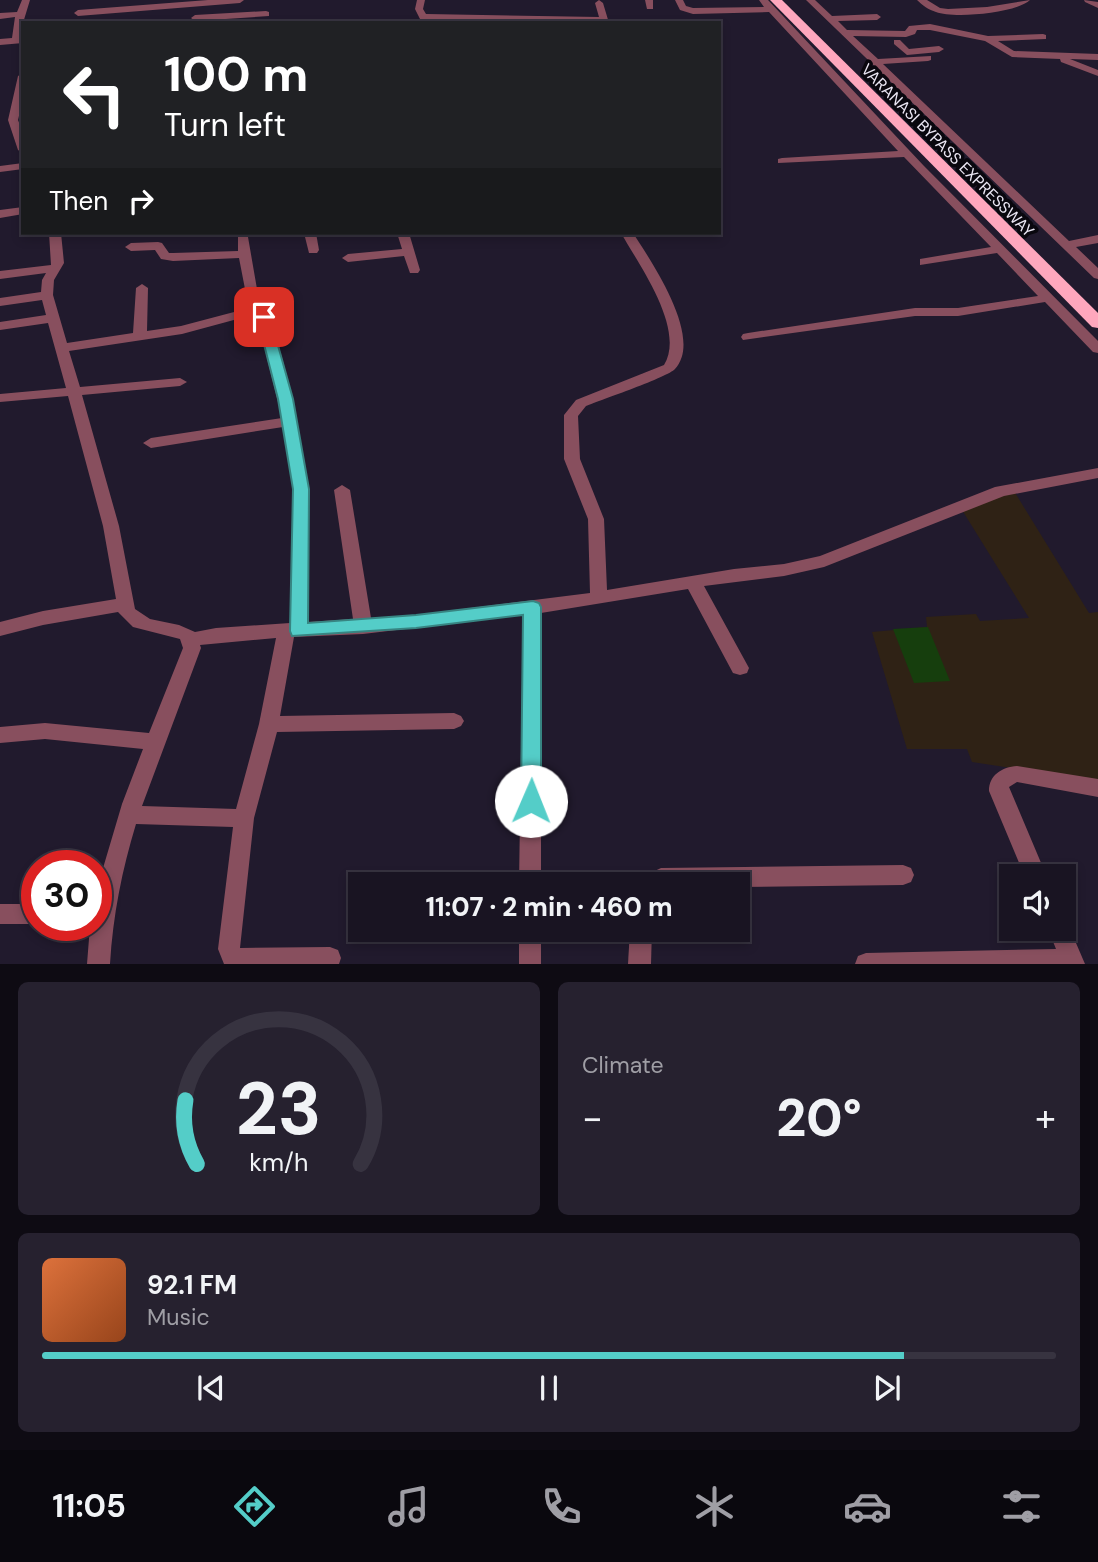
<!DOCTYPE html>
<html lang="en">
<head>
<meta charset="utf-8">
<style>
	body { margin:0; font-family:"DM Sans",sans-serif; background:#26212f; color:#f1f3f6; height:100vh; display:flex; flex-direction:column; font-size:26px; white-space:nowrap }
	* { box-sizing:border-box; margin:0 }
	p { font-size:23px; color:#9f9ea5 }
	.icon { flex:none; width:38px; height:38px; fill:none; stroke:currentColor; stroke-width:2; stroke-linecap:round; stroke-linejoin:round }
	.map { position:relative; height:964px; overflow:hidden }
	.details { display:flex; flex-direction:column; gap:18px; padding:18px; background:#0e0b13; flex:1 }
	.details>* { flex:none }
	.hud { position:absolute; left:21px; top:21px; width:700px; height:214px; border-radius:0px; box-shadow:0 4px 10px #0003,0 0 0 2px #373340; background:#202124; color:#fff; overflow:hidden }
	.tools { position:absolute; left:999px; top:864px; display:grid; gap:14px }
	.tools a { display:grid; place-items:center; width:77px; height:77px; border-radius:0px; background:#191422; box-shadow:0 4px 10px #0003,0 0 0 2px #373340; font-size:35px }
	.speed { position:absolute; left:21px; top:850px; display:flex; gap:14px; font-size:35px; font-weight:700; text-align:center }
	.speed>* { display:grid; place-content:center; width:91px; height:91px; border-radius:50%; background:#191422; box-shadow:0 4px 10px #0003,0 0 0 2px #373340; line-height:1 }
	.speed .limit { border:10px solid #d22; background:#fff; color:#111 }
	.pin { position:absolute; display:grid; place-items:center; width:60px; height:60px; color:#fff; margin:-30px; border-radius:14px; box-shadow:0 4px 10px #0006 }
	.me { position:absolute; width:77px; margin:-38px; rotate:1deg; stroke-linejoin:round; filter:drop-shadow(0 0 5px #0008) }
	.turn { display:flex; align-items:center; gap:24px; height:147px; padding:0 28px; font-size:32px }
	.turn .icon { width:91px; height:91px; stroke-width:2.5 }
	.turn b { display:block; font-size:49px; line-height:60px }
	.then { display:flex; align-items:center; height:66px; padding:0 28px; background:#0003; gap:14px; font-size:26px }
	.big { font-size:52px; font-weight:800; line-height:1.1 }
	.details .card { flex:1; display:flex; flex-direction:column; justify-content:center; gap:10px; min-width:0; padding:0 24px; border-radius:10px; background:#26212f }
	.details .dial { align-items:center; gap:0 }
	.dial svg { height:182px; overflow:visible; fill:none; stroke:#373340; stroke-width:7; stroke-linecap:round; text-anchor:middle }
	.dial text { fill:#f1f3f6; stroke:none }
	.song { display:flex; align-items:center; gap:21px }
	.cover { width:84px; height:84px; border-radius:10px; background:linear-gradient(135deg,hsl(20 70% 55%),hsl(20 70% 35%)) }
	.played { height:7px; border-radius:4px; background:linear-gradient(90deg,#54cdc8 85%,#373340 85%) }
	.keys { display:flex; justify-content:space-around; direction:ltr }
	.heat { display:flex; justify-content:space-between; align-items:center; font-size:38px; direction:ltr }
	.details .tiles { flex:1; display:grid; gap:18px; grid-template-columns:1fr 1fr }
	.card:last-child { grid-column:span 2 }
	.trip { position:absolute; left:348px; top:872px; width:402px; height:70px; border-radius:0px; background:#191422; box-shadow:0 4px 10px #0003,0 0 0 2px #373340; font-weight:800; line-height:70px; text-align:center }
	.tab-bar { display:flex; height:112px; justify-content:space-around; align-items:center; background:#0a080e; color:#9f9ea5 }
	.tab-bar .icon { width:49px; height:49px }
	.tab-bar .active { color:#54cdc8 }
	.tab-bar b { font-size:32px; color:#f1f3f6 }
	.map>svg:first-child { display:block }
	.education { fill:#2f2215 }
	.green { fill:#163e0d }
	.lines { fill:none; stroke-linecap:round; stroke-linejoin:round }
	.minor { fill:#884f5e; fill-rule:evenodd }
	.highway { fill:#fea7bd; fill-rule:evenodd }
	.route { fill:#54cdc8; stroke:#378582; stroke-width:2 }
	.labels { text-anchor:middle; stroke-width:7; stroke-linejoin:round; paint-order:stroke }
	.far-street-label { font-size:16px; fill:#ebe7f4; stroke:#09070e }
</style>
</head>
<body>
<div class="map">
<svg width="1098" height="964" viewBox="0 0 1098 964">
	<rect width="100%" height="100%" fill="#211a2d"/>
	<polygon class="education" points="1014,491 1089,613 1098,612 1098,781 972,762 967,749 907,749 872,632 927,627 926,617 976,614 980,621 1029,618 962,510"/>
	<polygon class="green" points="928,627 950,681 914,683 893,629"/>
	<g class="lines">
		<g class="minor">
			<polygon points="22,0 30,0 23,23 23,43 0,45 0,39 12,38 15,17 0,19 0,13 17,12"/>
			<polygon points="208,0 244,0 240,3 78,16 74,13 78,10"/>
			<polygon points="417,0 425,0 423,9 426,14 599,17 595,3 599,0 603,3 609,23 430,20 431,23 422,23 415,9"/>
			<polygon points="645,0 653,0 653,9 647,9"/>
			<polygon points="675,0 683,0 686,6 693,8 764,7 759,0 768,0 924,166 1098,341 1098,353 1093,352 1045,302 958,316 915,316 743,340 741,337 743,334 748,333 915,308 958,308 1038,296 997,253 920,265 920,259 991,247 904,157 778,163 778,159 782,158 898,151 769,12 693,14 680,10"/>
			<polygon points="806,0 815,0 832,16 877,14 881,17 877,20 838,21 847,30 905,31 909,26 930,24 988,36 1043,34 1046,35 1046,39 998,41 1014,51 1098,54 1098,60 1070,59 1098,70 1098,76 1061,62 1060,59 1012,57 985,41 930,30 917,30 915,34 906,37 853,36 878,59 931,56 931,60 928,61 883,64 1069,241 1098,235 1098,243 1076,247 1098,268 1098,279 1094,278"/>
			<path d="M917,0H927L940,8L948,9L987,7L1030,0C1017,13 954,19 936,12C929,10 922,5 917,0Z"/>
			<polygon points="1084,0 1098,2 1098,8 1085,2"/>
			<polygon points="266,11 269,12 269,16 195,21 191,18 195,15"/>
			<polygon points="894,40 900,40 909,49 939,46 944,49 939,52 907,55 894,44"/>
			<polygon points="23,73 23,99 18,120 23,133 23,153 18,150 8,120 18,76"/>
			<polygon points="23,163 23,169 0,172 0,166"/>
			<polygon points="23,207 23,214 0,218 0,210"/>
			<path d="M49,233H61L64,263L54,280L53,295L67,343L133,333L136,288L142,284L148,288L147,331L181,326L253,307L245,289L239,258L173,261L161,259L155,250L131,251L125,247L131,243L158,242L162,243L169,253H173L238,251V234L251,233L248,237L257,289L271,317L293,399L309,489L308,622L353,619L334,490L342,485L350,490L371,618L416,615L590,593L588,519L564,459V415L576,400L664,365C686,329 639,265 621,233H633C651,261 704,338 675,369C668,377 601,400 586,406L578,416L580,459L604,519L607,590L734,569L784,564L820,556L995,487L1098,468V478L1004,496L824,567L784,576L704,586L749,668L747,673L740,675L733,673L688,589L541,613V884H519L523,615L363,634L294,637L280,716L454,713L461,716L464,721L461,726L454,729L277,732L254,818L240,948L330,947L338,950L341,958L339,964H224L218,949L233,827L136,824C122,870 113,915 110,964H87L90,926H96L98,885L122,804L143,749L45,739L0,743V727L45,723L149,733L183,648L180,639L133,627L118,612L43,625L0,636V622L43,611L116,599L103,526L68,396L0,402V394L66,388L48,323L0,330V322L46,315L42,300L0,306V298L41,292L42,280L46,273L0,279V271L51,265ZM256,314L282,418L151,438L143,443L151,448L283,427L293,489L290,623L216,628L195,632L179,625L150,619L135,609L119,526L82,395L180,386L187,382L180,378L80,387L69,351L182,334ZM276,638L259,724L236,809L142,806L201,648L200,645Z"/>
			<polygon points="304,233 316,233 319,250 317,253 309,253"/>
			<polygon points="397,233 409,233 420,270 418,273 410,273 404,256 348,262 342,258 348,254 402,249"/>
			<path d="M1017,766L1098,779V797L1017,782L1009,787L1047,877H1025L989,791C989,775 1002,767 1017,766Z"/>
			<polygon points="903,865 911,868 914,875 911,882 903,885 738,887 738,884 639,884 642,877 661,868"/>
			<rect x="0" y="904" width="37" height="20"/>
			<polygon points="1064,920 1067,922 1085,964 855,964 858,956 866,953 1056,949 1048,929 1064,929"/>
			<rect x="519" y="929" width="22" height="35"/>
			<polygon points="630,929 652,929 651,964 628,964"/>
		</g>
		<polygon class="highway" points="770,0 782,0 1098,313 1098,328 1092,327"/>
	</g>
	<polygon class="route" points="264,313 270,317 293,399 309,489 308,623 416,615 533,601 539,603 541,607 541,801 538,807 531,810 524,807 521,801 523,615 416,628 292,636 290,631 293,489 278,399 257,317"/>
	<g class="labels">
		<g class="far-street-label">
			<text transform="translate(948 150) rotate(45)" y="6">VARANASI BYPASS EXPRESSWAY</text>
		</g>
	</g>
</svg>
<div class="tools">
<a><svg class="icon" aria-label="sound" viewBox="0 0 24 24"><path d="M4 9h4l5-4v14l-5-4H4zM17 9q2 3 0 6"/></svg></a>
</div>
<div class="speed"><div class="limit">30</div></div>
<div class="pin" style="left:264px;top:317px;background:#d93025"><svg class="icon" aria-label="arrive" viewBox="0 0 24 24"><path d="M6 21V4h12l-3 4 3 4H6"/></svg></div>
<svg class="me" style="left:531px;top:801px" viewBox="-20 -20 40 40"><circle r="19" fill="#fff"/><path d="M0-13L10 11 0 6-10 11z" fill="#54cdc8"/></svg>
<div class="trip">11:07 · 2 min · 460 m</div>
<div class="hud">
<div class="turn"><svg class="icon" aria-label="left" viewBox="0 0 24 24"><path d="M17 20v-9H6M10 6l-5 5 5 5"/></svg><div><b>100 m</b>Turn left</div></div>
<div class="then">Then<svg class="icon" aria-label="right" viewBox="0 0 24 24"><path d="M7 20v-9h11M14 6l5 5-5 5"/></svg></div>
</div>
</div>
<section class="details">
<div class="tiles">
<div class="card dial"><svg viewBox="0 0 100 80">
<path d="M14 69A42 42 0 1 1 86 69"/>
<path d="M14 69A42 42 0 0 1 9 41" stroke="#54cdc8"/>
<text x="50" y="56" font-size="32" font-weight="700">23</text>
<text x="50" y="72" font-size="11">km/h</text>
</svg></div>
<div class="card"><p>Climate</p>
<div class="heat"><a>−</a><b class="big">20°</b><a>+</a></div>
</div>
<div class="card">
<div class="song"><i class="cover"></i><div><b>92.1 FM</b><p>Music</p></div></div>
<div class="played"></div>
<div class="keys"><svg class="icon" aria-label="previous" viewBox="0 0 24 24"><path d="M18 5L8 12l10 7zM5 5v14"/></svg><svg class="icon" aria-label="pause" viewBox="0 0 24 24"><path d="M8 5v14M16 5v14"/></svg><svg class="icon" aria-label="next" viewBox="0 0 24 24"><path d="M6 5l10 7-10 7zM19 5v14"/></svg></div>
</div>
</div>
</section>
<nav class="tab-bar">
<b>11:05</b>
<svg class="icon active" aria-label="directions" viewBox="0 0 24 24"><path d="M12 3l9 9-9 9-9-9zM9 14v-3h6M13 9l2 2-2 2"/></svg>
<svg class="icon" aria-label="music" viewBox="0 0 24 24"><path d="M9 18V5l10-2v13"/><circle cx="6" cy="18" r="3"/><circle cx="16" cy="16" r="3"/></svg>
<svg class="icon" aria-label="phone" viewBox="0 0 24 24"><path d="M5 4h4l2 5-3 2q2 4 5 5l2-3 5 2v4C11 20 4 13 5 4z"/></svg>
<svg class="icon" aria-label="climate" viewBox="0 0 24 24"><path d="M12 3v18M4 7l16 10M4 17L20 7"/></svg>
<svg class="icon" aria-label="car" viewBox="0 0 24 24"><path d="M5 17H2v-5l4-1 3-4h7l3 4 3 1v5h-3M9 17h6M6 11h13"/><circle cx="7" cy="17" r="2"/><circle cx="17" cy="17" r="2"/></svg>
<svg class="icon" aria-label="filters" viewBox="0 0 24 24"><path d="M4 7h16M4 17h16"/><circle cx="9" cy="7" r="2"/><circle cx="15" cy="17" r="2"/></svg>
</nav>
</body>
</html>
